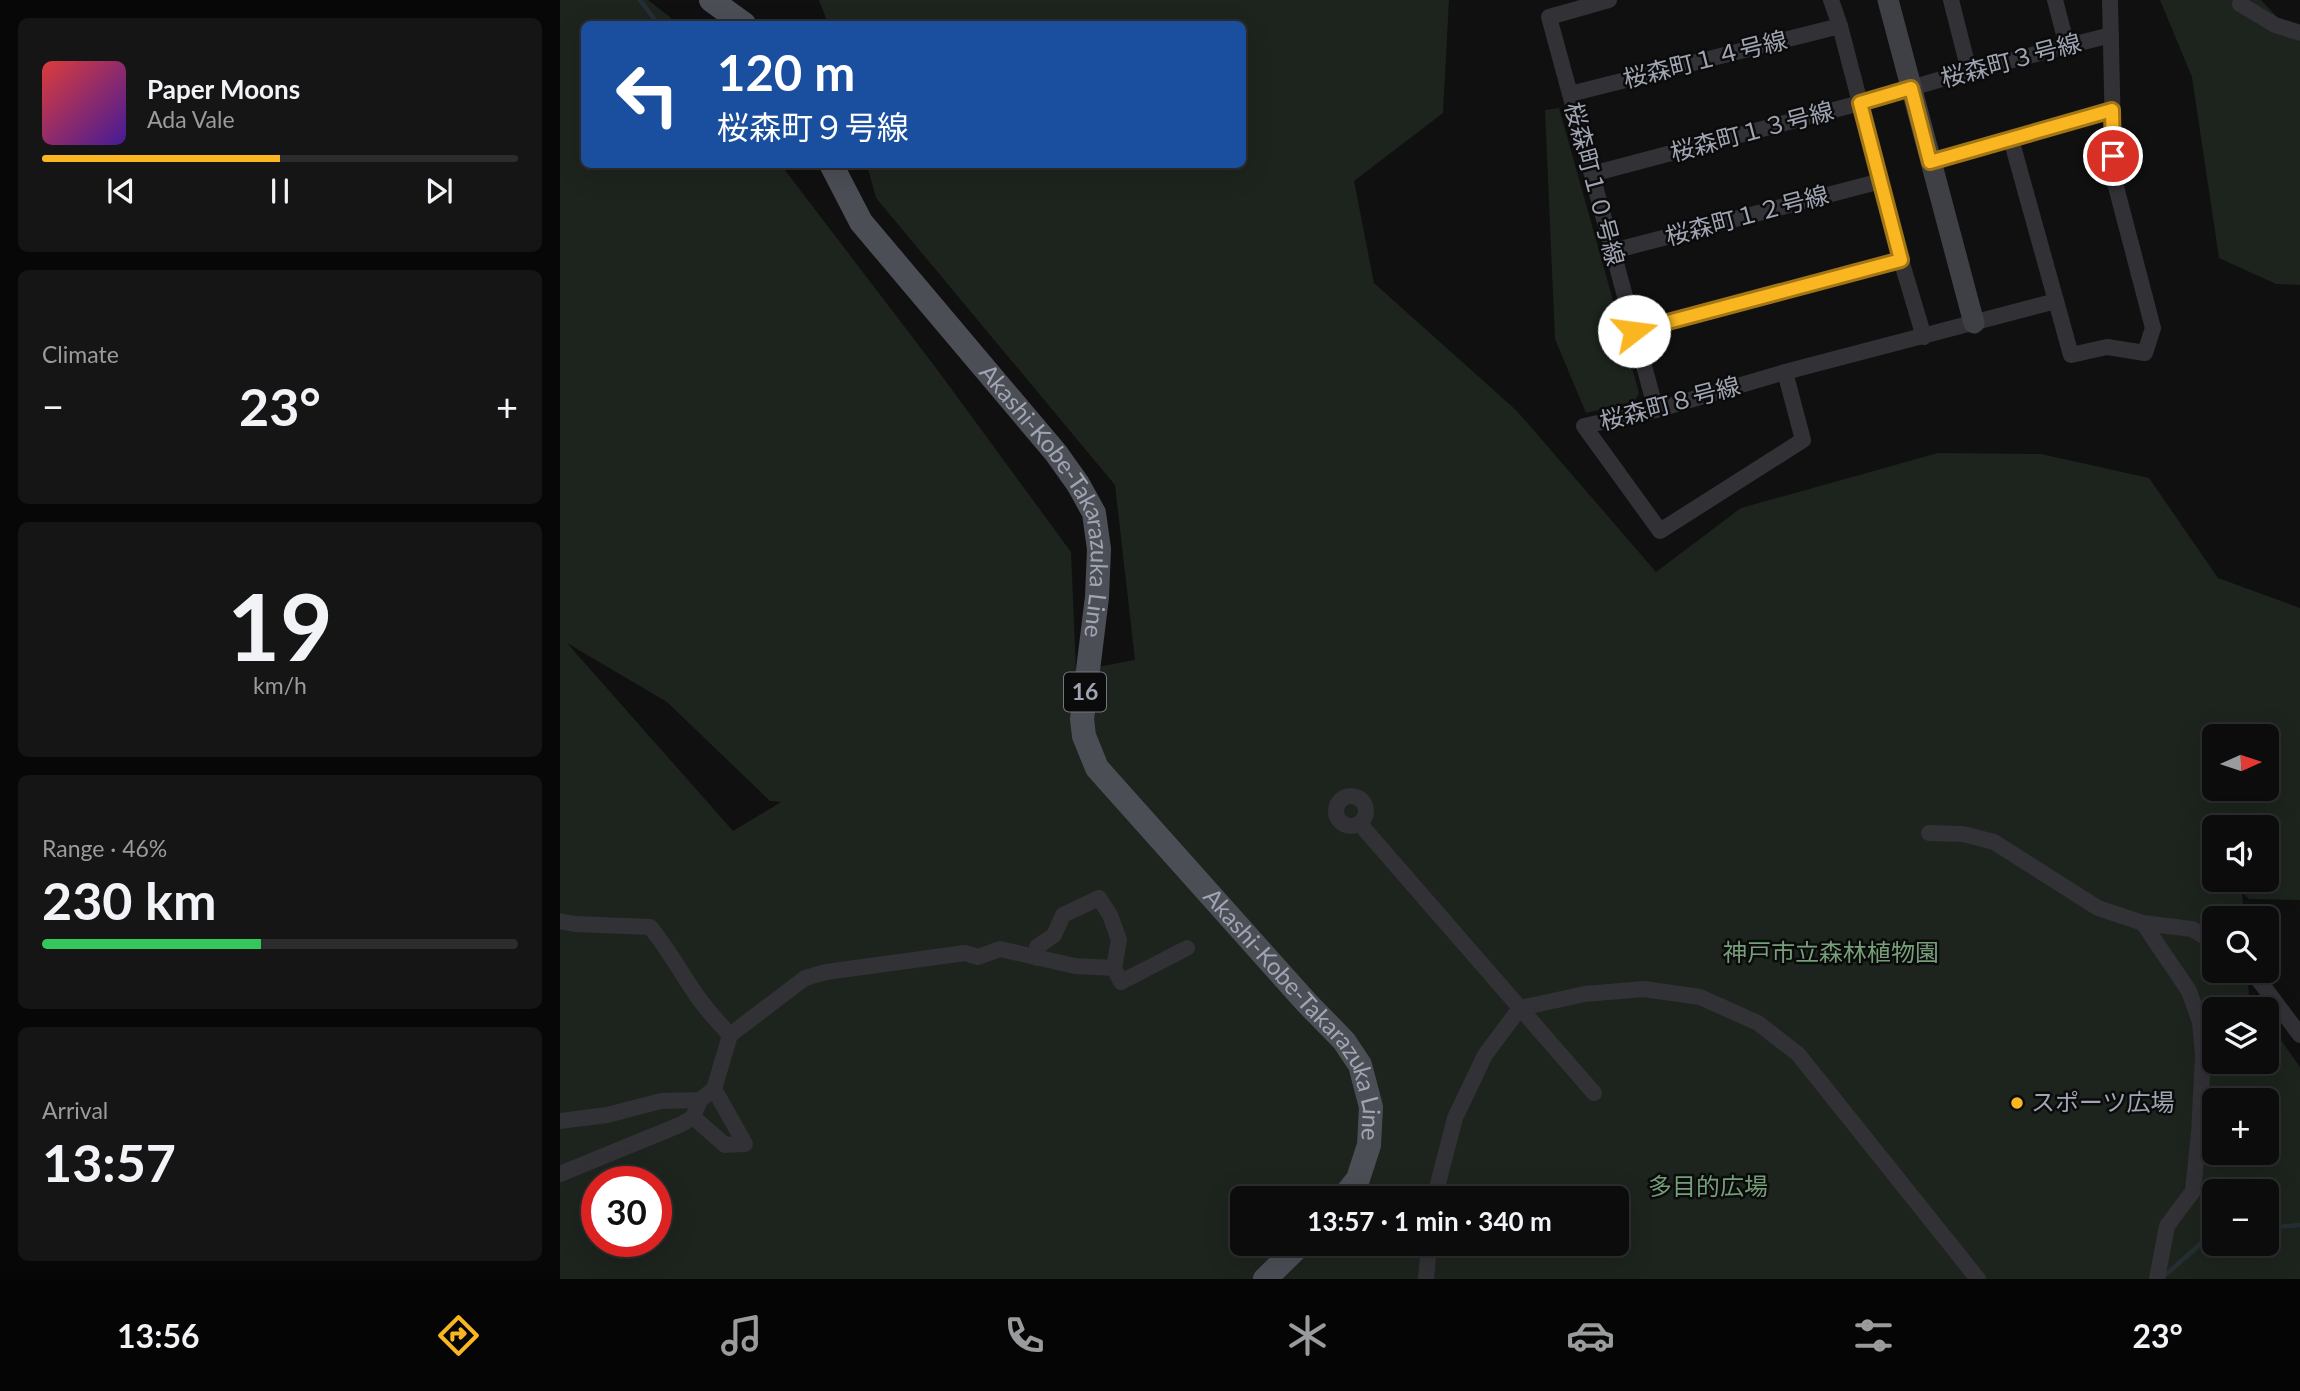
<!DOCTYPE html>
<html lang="en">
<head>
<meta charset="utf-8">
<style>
	body { margin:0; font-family:Lato,"Noto Sans JP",sans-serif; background:#151516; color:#f1f3f6; height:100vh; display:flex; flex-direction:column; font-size:26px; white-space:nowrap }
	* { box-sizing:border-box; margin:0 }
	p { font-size:23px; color:#9a9b9d }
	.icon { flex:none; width:38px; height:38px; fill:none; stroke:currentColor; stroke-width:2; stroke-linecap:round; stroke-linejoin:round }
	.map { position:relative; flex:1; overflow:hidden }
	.sheet { display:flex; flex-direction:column; gap:18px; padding:18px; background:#070707; width:560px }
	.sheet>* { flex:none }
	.guide { position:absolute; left:21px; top:21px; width:665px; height:147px; border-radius:10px; box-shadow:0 7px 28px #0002,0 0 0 2px #2c2c2e; background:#1a4fa0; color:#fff; overflow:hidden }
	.needle { width:46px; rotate:87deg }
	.buttons { position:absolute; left:1642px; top:724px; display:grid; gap:14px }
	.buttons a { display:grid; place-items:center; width:77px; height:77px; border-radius:10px; background:#0c0c0d; box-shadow:0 7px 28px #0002,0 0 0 2px #2c2c2e; font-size:35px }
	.speed { position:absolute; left:21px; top:1166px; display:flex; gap:14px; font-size:35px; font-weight:700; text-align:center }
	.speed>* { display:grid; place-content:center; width:91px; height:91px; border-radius:50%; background:#0c0c0d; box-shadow:0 7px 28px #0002,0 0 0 2px #2c2c2e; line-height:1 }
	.speed .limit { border:10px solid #d22; background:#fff; color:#111 }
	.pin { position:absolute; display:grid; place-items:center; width:60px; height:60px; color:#fff; margin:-30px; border:4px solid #fff; border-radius:50%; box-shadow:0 2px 7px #0007 }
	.me { position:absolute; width:77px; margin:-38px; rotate:75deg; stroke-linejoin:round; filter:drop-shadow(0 0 5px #0008) }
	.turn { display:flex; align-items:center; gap:24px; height:147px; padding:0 21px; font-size:32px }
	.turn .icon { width:91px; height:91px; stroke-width:2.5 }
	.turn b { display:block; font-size:49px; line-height:60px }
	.big { font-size:52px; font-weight:700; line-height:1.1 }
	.sheet .tile { flex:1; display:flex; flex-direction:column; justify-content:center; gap:10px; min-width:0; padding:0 24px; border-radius:10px; background:#151516 }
	.sheet .dial { align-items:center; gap:0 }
	.dial b { font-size:91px; line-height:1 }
	.song { display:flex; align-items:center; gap:21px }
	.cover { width:84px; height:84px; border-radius:10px; background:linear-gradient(135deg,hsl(0 70% 55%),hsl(260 70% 35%)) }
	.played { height:7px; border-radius:4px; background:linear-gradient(90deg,#f9b620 50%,#2c2c2e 50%) }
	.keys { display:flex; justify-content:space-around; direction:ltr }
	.heat { display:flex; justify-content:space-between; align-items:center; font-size:38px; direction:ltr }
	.charge { height:10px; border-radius:5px; background:linear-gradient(90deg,#34c759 46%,#2c2c2e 0) }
	.trip { position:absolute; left:670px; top:1186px; width:399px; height:70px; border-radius:10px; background:#0c0c0d; box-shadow:0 7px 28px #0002,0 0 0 2px #2c2c2e; font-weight:700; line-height:70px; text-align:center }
	.dock { display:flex; height:112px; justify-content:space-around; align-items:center; background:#050505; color:#9a9b9d }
	.dock .icon { width:49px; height:49px }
	.dock .on { color:#f9b620 }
	.dock b { font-size:32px; color:#f1f3f6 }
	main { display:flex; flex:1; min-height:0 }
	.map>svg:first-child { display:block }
	.green { fill:#1c241d; fill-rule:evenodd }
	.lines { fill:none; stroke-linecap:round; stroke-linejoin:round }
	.stream { stroke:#262e35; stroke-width:4.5 }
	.street { stroke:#313136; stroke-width:16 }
	.secondary { stroke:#3f4046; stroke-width:21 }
	.primary { stroke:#4c4e55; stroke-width:24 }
	.route-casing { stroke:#a27615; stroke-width:18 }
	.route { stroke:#f9b620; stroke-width:12 }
	.poi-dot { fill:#f9b620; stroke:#0b0b0c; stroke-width:2.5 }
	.labels { text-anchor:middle; stroke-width:5; stroke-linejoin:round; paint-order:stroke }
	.shield { fill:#0b0b0c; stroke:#737781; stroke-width:2 }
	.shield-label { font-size:23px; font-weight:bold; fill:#a0a5b3 }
	.street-label { font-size:24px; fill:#a0a5b3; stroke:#0b0b0c }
	.park-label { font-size:24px; fill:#769f79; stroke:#0b0b0c }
	.poi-label { font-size:24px; fill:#a0a5b3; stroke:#0b0b0c; text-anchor:start }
</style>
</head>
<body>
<main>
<section class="sheet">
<div class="tile">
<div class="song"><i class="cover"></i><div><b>Paper Moons</b><p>Ada Vale</p></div></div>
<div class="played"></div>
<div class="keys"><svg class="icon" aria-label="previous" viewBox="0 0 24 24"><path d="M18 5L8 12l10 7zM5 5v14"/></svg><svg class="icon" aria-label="pause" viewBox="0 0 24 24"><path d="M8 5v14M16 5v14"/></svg><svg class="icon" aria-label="next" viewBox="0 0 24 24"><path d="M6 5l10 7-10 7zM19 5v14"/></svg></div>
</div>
<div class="tile"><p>Climate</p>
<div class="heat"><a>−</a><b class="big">23°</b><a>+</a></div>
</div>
<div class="tile dial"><b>19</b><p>km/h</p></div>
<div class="tile"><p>Range · 46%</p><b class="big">230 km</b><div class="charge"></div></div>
<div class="tile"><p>Arrival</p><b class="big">13:57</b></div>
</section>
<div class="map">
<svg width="1740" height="1279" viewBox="0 0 1740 1279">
	<rect width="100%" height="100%" fill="#101011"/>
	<g class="green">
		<path d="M0,0H88L110,17L116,24H24V164L221,165L376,368L511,552L516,671L575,660L555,485L316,198L307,165L682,164V24H268L259,0H889L883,113L794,181L814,283L957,411L1096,572L1181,508L1378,453L1481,454L1589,478L1658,578L1740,608V900L1689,899L1682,892L1684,919H1654V971H1687L1689,995L1699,1010H1654V1062H1706V1019L1740,1067V1279H0ZM7,643L107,702L210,801L221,802L173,831ZM1654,737H1706V789H1654ZM1654,828H1706V880H1654ZM1654,1101H1706V1153H1654ZM37,1181H96V1241H37ZM1654,1192H1706V1244H1654ZM682,1199H1057V1244H682Z"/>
		<polygon points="1600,0 1701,0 1740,41 1740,285 1716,284 1659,258 1632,77"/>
		<polygon points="999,108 1079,393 1074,402 1026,413 995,339 985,110"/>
	</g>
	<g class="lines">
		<g class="stream">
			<polyline points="80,0 95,20"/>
			<polyline points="1706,1228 1740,1225"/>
			<polyline points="1602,1278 1654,1232"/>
		</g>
		<g class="street">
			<polyline points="1049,0 989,17 1096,410"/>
			<polyline points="1271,0 1280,26 1341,260 1364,337"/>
			<polyline points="1391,0 1409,71"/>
			<polyline points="1495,0 1507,46"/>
			<polyline points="1680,4 1715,25 1740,33"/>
			<polyline points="1010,94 1280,26"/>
			<polyline points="1451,139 1496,301"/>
			<polyline points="1370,162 1552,110"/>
			<polyline points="1032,174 1300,103 1409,71 1551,35"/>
			<polyline points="1053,251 1321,181"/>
			<polyline points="1074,331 1341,260"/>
			<polyline points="1225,372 1243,440 1100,531 1024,426 1096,410 1225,372 1496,301 1511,355 1547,347 1585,353 1593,328 1554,179 1550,0"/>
			<circle cx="791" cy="811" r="15"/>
			<polyline points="800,824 1034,1093"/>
			<polyline points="1369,833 1403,834 1434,842 1538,908 1583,923 1632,929 1654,942"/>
			<path d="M0,921L15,924L90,927C106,946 117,966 131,987C142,1005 156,1020 170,1035"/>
			<polyline points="1583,923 1629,991 1640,1022 1643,1056 1639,1132 1633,1191 1607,1226 1597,1279"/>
			<polyline points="478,958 477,947 494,935 503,915 539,898 550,915 559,940 554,968"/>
			<polyline points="1692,971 1740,1035"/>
			<polyline points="133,1117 165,1145 185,1144 154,1089"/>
			<polyline points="0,1121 47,1115 101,1101 140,1100"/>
			<polyline points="0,1174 122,1124 133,1117 140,1100 154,1089 170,1035 245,978 266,972 405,953 418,957 440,949 515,966 554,968 561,982 627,948"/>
			<polyline points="874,1199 895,1118 925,1055 960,1008 1025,994 1084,989 1140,997 1198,1023 1238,1054 1418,1279"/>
			<polyline points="866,1279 869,1244"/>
		</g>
		<polyline class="secondary" points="1328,0 1414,323"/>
		<g class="primary">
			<polyline points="151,0 184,24"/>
			<path id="s1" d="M271,164L301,222L496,453L518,484L534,513L539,549L537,597L522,719L524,736L537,768L746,1002L784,1041L800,1065L811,1107L809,1145L798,1179L782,1199"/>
			<polyline points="705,1279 741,1244"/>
		</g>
	</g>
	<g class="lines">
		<g class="route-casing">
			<polyline id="route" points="1074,331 1341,260 1300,103 1351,88 1370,162 1552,110 1553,156"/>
		</g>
		<use href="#route" class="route"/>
	</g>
	<circle class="poi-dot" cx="1457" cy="1103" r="7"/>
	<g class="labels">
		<rect class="shield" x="504" y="672.5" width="42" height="39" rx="5"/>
		<g class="shield-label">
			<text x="525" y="700">16</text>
		</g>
		<g class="street-label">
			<text transform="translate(1145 60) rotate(-14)" y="8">桜森町１４号線</text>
			<text transform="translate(1451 61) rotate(-15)" y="8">桜森町３号線</text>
			<text transform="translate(1192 132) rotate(-15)" y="8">桜森町１３号線</text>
			<text transform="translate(1034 184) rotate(75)" y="8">桜森町１０号線</text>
			<text transform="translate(1187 216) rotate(-15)" y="8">桜森町１２号線</text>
			<text transform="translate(1110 404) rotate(-15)" y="8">桜森町８号線</text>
			<text dy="8" stroke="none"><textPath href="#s1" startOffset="410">Akashi-Kobe-Takarazuka Line</textPath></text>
			<text dy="8" stroke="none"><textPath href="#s1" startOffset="1018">Akashi-Kobe-Takarazuka Line</textPath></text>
		</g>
		<g class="park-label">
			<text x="1271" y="961">神戸市立森林植物園</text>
			<text x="1148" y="1195">多目的広場</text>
		</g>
		<g class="poi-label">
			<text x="1471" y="1111">スポーツ広場</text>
		</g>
	</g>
</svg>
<div class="buttons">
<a><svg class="needle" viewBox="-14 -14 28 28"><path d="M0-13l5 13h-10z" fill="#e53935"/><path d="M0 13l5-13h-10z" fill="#9a9b9d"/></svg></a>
<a><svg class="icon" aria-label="sound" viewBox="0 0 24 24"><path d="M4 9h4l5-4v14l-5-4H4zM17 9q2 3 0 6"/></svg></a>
<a><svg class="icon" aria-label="search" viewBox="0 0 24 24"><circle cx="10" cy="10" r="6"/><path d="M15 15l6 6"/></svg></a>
<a><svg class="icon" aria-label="layers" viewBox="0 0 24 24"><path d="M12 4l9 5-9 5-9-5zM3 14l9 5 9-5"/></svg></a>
<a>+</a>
<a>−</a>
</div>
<div class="speed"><div class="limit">30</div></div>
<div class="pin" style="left:1553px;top:156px;background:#d93025"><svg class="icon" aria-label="arrive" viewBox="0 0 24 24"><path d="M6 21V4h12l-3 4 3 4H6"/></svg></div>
<svg class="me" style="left:1074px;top:331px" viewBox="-20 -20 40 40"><circle r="19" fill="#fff"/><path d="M0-13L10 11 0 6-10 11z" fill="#f9b620"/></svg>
<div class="trip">13:57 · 1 min · 340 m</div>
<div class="guide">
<div class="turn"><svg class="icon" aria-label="left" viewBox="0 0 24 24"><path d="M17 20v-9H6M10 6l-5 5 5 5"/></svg><div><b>120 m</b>桜森町９号線</div></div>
</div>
</div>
</main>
<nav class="dock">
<b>13:56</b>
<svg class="icon on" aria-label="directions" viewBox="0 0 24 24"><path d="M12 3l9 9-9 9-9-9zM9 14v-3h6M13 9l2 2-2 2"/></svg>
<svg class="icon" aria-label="music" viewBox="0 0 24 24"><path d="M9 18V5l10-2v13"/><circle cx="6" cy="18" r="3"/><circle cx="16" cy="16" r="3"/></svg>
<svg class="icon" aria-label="phone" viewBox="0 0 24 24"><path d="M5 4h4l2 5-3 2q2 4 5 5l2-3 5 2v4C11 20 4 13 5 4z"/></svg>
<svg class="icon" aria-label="climate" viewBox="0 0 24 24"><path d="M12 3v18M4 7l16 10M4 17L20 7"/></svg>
<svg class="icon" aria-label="car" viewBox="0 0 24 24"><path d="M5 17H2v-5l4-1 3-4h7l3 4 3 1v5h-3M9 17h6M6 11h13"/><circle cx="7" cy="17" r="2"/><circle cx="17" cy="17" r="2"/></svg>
<svg class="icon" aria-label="filters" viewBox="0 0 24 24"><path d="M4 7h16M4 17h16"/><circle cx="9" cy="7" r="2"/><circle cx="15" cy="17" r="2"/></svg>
<b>23°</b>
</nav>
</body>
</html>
